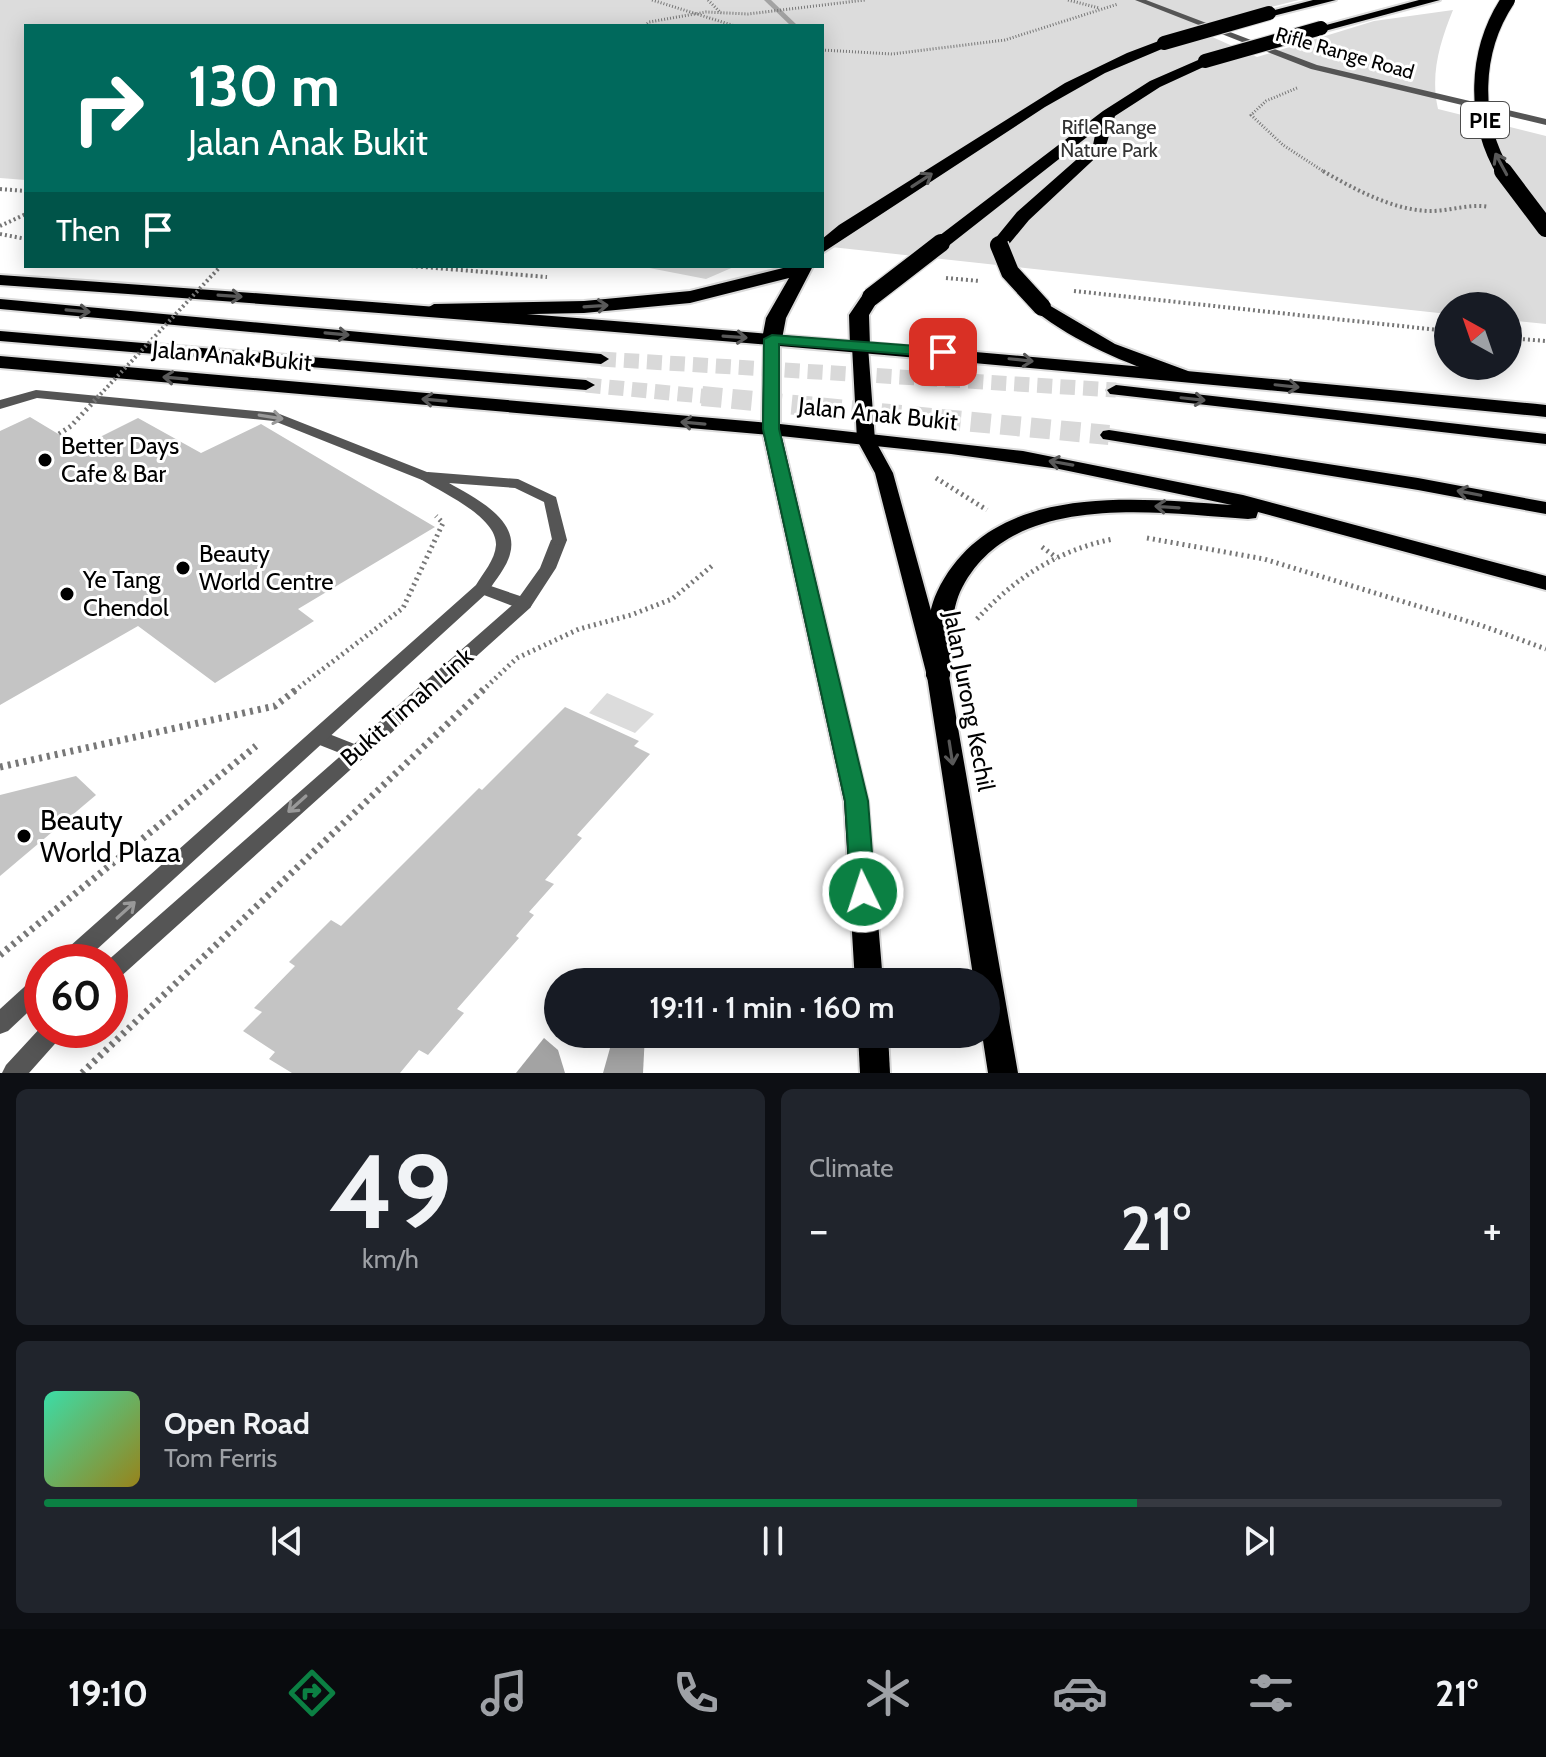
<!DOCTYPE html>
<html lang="en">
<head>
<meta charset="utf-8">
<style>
	body { margin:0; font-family:Cabin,sans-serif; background:#20242c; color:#f1f3f6; height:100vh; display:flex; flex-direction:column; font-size:30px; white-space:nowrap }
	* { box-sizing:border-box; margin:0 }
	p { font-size:26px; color:#9ea1a6 }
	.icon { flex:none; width:44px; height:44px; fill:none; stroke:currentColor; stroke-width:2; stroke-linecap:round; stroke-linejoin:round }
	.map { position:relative; height:1073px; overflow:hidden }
	.sheet { display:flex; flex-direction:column; gap:16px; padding:16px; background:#0d0f14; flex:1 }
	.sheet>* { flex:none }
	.hud { position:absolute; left:24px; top:24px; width:800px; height:244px; border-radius:0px; box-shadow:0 4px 20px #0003; background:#00695c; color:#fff; overflow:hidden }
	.needle { width:52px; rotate:320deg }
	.buttons { position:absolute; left:1434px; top:292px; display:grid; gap:16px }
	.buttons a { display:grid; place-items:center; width:88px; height:88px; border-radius:50%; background:#171b24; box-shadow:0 4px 20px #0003; font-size:40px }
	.speed { position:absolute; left:24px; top:944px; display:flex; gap:16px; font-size:40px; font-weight:700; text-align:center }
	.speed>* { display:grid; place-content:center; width:104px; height:104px; border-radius:50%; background:#171b24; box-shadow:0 4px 20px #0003; line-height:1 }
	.speed .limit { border:12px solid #d22; background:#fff; color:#111 }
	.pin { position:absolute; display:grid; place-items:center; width:68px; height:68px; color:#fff; margin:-34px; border-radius:16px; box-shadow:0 4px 12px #0006 }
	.me { position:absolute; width:88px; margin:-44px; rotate:356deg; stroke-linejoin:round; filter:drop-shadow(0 0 6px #0008) }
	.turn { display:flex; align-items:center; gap:28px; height:168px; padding:0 32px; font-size:36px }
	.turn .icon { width:104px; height:104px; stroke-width:2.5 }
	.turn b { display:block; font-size:56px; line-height:68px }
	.then { display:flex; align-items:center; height:76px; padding:0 32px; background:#0003; gap:16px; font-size:30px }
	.big { font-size:60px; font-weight:600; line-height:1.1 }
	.sheet .tile { flex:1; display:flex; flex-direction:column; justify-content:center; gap:12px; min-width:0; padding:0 28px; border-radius:12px; background:#20242c }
	.sheet .dial { align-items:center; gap:0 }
	.dial b { font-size:104px; line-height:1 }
	.song { display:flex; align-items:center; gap:24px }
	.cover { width:96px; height:96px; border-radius:12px; background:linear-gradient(135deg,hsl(160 70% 55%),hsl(50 70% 35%)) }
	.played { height:8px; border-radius:4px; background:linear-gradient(90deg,#0b8043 75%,#363941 75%) }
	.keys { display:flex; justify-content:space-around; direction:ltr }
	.heat { display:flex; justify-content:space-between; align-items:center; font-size:44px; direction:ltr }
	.sheet .tiles { flex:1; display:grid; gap:16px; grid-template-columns:1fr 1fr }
	.tile:last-child { grid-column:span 2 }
	.trip { position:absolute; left:544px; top:968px; width:456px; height:80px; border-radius:40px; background:#171b24; box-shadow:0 4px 20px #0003; font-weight:600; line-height:80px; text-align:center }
	.tab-bar { display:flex; height:128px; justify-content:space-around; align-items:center; background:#090b0e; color:#9ea1a6 }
	.tab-bar .icon { width:56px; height:56px }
	.tab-bar .on { color:#0b8043 }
	.tab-bar b { font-size:36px; color:#f1f3f6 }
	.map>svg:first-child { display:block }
	.green { fill:#dcdcdc }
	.water { fill:#a3a3a3 }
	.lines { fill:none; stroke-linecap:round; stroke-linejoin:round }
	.stream { fill:#a3a3a3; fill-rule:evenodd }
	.building { fill:#c4c4c4 }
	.primary-tunnel-far1 { stroke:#d9d9d9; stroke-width:15; stroke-dasharray:15 8; stroke-linecap:butt }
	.primary-tunnel { stroke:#d9d9d9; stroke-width:20; stroke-dasharray:20 10; stroke-linecap:butt }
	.primary-casing { stroke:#dbdbdb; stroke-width:4 }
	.trunk-casing { stroke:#dbdbdb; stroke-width:4 }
	.motorway-casing { stroke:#dbdbdb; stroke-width:4 }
	.path-far3 { stroke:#777; stroke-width:3; stroke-dasharray:1 2; stroke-linecap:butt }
	.path-far2 { stroke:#777; stroke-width:4; stroke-dasharray:2 3; stroke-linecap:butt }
	.path-far1 { stroke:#777; stroke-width:5; stroke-dasharray:2 4; stroke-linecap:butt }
	.path { stroke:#777; stroke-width:7; stroke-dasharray:3 5; stroke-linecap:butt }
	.service { fill:#555; fill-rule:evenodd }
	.minor { fill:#555; fill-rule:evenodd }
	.primary { fill:#000; fill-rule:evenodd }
	.trunk { fill:#000; fill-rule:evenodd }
	.motorway { fill:#000; fill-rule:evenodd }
	.motorway-bridge-far1-casing { stroke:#dbdbdb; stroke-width:16; stroke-linecap:butt }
	.motorway-bridge-casing { stroke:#dbdbdb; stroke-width:21; stroke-linecap:butt }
	.path-bridge-far2 { stroke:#777; stroke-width:3; stroke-dasharray:1 2; stroke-linecap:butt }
	.path-bridge-far1 { stroke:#777; stroke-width:4; stroke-dasharray:2 3; stroke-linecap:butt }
	.path-bridge { stroke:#777; stroke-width:5; stroke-dasharray:2 4; stroke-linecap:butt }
	.motorway-bridge-far1 { stroke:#000; stroke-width:14 }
	.motorway-bridge { stroke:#000; stroke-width:18 }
	.oneway { stroke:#595959 }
	.oneway2 { stroke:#999 }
	.route { fill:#0b8043; stroke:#07532c; stroke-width:2 }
	.poi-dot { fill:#000; stroke:#fff; stroke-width:3 }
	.labels { text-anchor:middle; stroke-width:6; stroke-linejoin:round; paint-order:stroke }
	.far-street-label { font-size:20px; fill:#000; stroke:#fff }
	.far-park-label { font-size:20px; fill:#333; stroke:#fff }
	.shield { fill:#fff; stroke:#4c4c4c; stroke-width:2 }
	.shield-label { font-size:22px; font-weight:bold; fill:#000 }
	.street-label { font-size:24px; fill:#000; stroke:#fff }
	.poi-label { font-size:24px; fill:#000; stroke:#fff; text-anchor:start }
	.near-poi-label { font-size:28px; fill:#000; stroke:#fff; text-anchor:start }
</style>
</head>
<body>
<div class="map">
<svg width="1546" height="1073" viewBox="0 0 1546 1073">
	<rect width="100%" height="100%" fill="#fff"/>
	<g class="green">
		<path d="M0,0H1299L1190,27L1257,57L1374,21L1453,10C1440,42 1430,74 1438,109L1546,136V324L1508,320V306H1448V314L822,246V26H26V180L0,178Z"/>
		<polygon points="639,266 736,266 706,279"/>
		<polygon points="607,693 654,714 635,733 589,713"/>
	</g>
	<g class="water">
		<polygon points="614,1034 645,1034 643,1073 603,1073"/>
		<polygon points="544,1038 558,1050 565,1073 516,1073"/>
	</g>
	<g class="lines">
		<polygon class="stream" points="764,0 771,0 798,26 791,26"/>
	</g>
	<g class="building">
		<polygon points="30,417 80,447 138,418 201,453 261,424 435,527 298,609 314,621 215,683 138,626 0,705 0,431"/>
		<polygon points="565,707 639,741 634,746 650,754 577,835 582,838 545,880 554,884 529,912 534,915 516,936 519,938 457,1009 464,1013 428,1055 419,1050 400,1073 292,1073 269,1059 275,1052 243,1031 262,1012 254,1008 295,966 289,962 331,920 341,926 479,788 482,790"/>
		<polygon points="76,776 96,795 0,876 0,795"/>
	</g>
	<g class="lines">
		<g class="primary-tunnel-far1">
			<polyline points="601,359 1116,390"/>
			<polyline points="586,385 723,398"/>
		</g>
		<polyline class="primary-tunnel" points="702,396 1109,435"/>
		<g class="primary-casing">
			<g id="primary">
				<polygon points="0,299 601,354 609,359 601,364 0,309"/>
				<polygon points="0,331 586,380 595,385 586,390 0,341"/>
				<polygon points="772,334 780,339 780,429 868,801 883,982 855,982 844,801 762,429 764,339"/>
				<polygon points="860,341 868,346 875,440 893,473 949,676 1018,1073 988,1073 982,1034 986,1034 986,982 974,982 927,676 875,473 857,440 852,346"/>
				<polygon points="1116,385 1546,434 1546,444 1110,394 1107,390"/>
				<polygon points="1109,430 1418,478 1546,502 1546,514 1418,490 1103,439 1100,435 1103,431"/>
				<polygon points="858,1034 888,1034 890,1073 860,1073"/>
			</g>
		</g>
		<g class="trunk-casing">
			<g id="trunk">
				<path d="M0,275C516,310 1031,355 1546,405V417C1031,366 516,321 0,285Z"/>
				<path d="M0,356L771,423L1023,451L1243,495L1546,576V590L1258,512L1256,518L1248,519C1157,513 1008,489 960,592C949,617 952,649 950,676L947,682L938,685L929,682L926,676C927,649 925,617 937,592C990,481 1131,498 1232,505L1059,469L951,454L771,435L0,368Z"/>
			</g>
		</g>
		<g class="motorway-casing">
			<g id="motorway">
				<polygon points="1313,0 1336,0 1269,17 1263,13"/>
				<polygon points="1419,0 1440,0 1321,32 1315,28"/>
				<polygon points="1164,39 1171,43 1169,46 1105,73 1045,107 822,253 822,239 839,225 1065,83 1127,53"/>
				<polygon points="1205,57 1212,61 1210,64 1160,87 1115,116 1105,149 1029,220 1005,249 999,250 990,245 1017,212 1093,145 1096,130 947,247 935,247 932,243 935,239 1103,111 1150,81"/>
				<polygon points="791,266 813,266 786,318 782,339 772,345 762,339 766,318 789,278 690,303 584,313 434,316 424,310 434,304 584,301 690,291"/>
				<polygon points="871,291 880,297 869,315 870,346 860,352 850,346 849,315 864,293"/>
				<path d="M1042,301L1115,344L1188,371L1191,375L1181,381L1174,379C1124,363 1077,343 1035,311L1032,307Z"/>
			</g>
		</g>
		<g class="path-far3">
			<polyline points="652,0 735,26"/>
			<polyline points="708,0 721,13"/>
			<polyline points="1068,0 1099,8"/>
			<polyline points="822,50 892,54 1005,40 1118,4"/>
			<polyline points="1297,88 1266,101 1251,115 1283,145 1326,173"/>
		</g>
		<g class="path-far2">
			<path d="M1323,171C1354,189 1391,209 1427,211C1448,212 1468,203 1489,207"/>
			<polyline points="0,189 26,191"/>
			<polyline points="0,226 26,214"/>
			<polyline points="0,234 26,239"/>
			<polyline points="411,266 547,277"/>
			<polyline points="946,278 980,281"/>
			<polyline points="1074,291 1448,331"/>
			<polyline points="1508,338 1546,341"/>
		</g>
		<g class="path-far1">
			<polyline points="936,478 987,510"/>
			<polyline points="1147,538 1264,559 1483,626 1546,649"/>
			<polyline points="1042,547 1057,558"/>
			<path d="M977,619C1015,578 1058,550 1113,539"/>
			<polyline points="294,691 403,608 443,523 436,516"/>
			<polyline points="482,691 517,658 579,629 631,615 672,599 713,565"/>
		</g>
		<g class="path">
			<polyline points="0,767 275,706 297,689"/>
			<polyline points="0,955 256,746"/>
			<polyline points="82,1073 484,689"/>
		</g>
		<g class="service">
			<polygon points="36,390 277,413 432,474 435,477 432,480 422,480 274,421 37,398 0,409 0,400"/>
			<polygon points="559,535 567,540 556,568 530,608 518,608 476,592 474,588 482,583 520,596 540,568 551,540"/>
			<polygon points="319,730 362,747 365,752 362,757 355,759 312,742 310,737 312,732"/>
		</g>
		<g class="minor">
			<polygon points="1135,0 1146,0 1317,65 1546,119 1546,125 1311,69"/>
			<path d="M428,472L518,479L556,497L567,540L559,545L553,544L544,502L515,488L449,483C473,497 520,519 510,554C507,567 495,580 488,592L83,962H57L60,955L476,585C483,573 495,560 496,545C497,517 443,493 422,480L419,477L422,474Z"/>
			<polygon points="524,598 532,604 530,608 118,979 110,982 110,962 106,962 518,600"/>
			<polygon points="42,975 42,999 8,1031 0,1034 0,1009 34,978"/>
			<polygon points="42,1026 42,1030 65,1030 61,1037 29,1073 2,1073 6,1065"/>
		</g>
		<use href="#primary" class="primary"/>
		<use href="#trunk" class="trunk"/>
		<use href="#motorway" class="motorway"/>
		<g class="motorway-bridge-far1-casing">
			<g id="motorway-bridge-far1">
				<polyline points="1164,43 1269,13"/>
				<polyline points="1205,61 1321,28"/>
				<path d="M1504,173C1472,120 1474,51 1508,0"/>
			</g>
		</g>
		<g class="motorway-bridge-casing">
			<g id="motorway-bridge">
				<polyline points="1503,171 1546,228"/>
				<polyline points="999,245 1010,272 1042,307"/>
				<polyline points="871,297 941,243"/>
			</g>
		</g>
		<polyline class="path-bridge-far2" points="645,26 649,22 706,12 748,14 865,0"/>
		<polyline class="path-bridge-far1" points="97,398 219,268"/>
		<polyline class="path-bridge" points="59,434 71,426 99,396"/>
		<use href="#motorway-bridge-far1" class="motorway-bridge-far1"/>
		<use href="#motorway-bridge" class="motorway-bridge"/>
	</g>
	<defs><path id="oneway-shaft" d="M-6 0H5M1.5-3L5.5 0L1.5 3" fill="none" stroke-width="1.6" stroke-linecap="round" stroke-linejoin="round" transform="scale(2)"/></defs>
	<g class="oneway">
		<use href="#oneway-shaft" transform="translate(1501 164) rotate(-118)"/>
		<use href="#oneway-shaft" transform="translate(922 180) rotate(-33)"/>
		<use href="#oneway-shaft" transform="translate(230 296) rotate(4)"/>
		<use href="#oneway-shaft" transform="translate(596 306) rotate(-4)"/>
		<use href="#oneway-shaft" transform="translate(78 311) rotate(5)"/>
		<use href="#oneway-shaft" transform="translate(337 334) rotate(5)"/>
		<use href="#oneway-shaft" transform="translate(735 337) rotate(4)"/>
		<use href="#oneway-shaft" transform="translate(1021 360) rotate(6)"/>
		<use href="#oneway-shaft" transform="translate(175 378) rotate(-175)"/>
		<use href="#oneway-shaft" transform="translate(1287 386) rotate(6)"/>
		<use href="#oneway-shaft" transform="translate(1193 399) rotate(6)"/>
		<use href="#oneway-shaft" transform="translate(434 400) rotate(-175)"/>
		<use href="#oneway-shaft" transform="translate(693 423) rotate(-175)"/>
		<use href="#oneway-shaft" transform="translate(1061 463) rotate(-170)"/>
		<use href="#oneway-shaft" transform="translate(1469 493) rotate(-169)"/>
		<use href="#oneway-shaft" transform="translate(1167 507) rotate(-176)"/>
		<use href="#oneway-shaft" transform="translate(951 753) rotate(81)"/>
	</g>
	<g class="oneway2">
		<use href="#oneway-shaft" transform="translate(271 417) rotate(9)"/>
		<use href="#oneway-shaft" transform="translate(297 804) rotate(138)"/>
		<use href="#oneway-shaft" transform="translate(126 910) rotate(-42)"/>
	</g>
	<polygon class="route" points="772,335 943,348 951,352 943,357 779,344 779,429 868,801 875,892 871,899 863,901 854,899 851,892 845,801 763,429 764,339"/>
	<g class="poi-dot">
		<circle cx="45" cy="460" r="8"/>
		<circle cx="183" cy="568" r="8"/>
		<circle cx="67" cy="594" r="8"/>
		<circle cx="24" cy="836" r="8"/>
	</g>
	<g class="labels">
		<g class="far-street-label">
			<text transform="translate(1345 53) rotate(16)" y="7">Rifle Range Road</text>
		</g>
		<g class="far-park-label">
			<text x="1109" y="134">Rifle Range<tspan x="1109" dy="23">Nature Park</tspan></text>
		</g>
		<rect class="shield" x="1461" y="102" width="48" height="36" rx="6"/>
		<g class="shield-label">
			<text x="1485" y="128">PIE</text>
		</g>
		<g class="street-label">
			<text transform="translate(232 356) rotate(5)" y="8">Jalan Anak Bukit</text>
			<text transform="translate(878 414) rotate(6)" y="8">Jalan Anak Bukit</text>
			<text transform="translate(969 701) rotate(79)" y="8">Jalan Jurong Kechil</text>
			<text transform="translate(407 707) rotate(-41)" y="8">Bukit Timah Link</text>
		</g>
		<g class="poi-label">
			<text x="61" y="454">Better Days<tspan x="61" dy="28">Cafe &amp; Bar</tspan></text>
			<text x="199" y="562">Beauty<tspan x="199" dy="28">World Centre</tspan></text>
			<text x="83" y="588">Ye Tang<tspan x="83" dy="28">Chendol</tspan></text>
		</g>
		<g class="near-poi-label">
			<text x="40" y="830">Beauty<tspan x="40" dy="32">World Plaza</tspan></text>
		</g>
	</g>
</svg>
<div class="buttons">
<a><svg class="needle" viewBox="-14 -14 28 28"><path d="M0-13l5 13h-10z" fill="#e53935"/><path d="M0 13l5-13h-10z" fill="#9ea1a6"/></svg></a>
</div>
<div class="speed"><div class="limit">60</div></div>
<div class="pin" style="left:943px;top:352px;background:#d93025"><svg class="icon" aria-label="arrive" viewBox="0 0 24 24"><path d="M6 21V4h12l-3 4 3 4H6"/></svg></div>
<svg class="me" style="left:863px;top:892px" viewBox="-20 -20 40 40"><circle r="17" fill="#0b8043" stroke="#fff" stroke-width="3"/><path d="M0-11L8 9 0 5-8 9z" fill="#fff"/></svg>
<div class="trip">19:11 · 1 min · 160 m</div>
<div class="hud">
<div class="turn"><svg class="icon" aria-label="right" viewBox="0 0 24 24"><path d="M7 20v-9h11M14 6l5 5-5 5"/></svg><div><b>130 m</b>Jalan Anak Bukit</div></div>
<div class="then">Then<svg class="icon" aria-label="arrive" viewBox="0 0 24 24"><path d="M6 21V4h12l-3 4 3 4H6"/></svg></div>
</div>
</div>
<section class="sheet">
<div class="tiles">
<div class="tile dial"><b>49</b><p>km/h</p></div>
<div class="tile"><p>Climate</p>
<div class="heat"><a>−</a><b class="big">21°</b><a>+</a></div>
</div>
<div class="tile">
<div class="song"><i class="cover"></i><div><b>Open Road</b><p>Tom Ferris</p></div></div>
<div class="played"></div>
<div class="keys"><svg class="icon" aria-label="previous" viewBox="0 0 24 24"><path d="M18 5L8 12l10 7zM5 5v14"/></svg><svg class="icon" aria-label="pause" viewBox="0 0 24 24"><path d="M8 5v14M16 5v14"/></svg><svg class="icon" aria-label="next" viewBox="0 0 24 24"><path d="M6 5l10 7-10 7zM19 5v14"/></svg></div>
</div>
</div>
</section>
<nav class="tab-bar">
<b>19:10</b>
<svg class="icon on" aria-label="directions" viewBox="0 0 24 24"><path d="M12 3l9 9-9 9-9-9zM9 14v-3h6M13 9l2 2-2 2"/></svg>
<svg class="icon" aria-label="music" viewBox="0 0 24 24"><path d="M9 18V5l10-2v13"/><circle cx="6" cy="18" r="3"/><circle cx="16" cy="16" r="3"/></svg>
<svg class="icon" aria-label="phone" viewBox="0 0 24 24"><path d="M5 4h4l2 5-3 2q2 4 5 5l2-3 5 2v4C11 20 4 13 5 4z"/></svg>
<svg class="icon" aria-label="climate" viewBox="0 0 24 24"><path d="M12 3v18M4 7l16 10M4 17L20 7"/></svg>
<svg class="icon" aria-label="car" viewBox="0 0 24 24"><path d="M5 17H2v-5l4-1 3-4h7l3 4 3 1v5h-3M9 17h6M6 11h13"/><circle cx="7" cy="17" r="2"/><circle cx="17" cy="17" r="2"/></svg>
<svg class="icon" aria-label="filters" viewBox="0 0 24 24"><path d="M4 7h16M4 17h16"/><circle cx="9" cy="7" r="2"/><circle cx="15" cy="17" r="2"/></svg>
<b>21°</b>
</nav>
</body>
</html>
